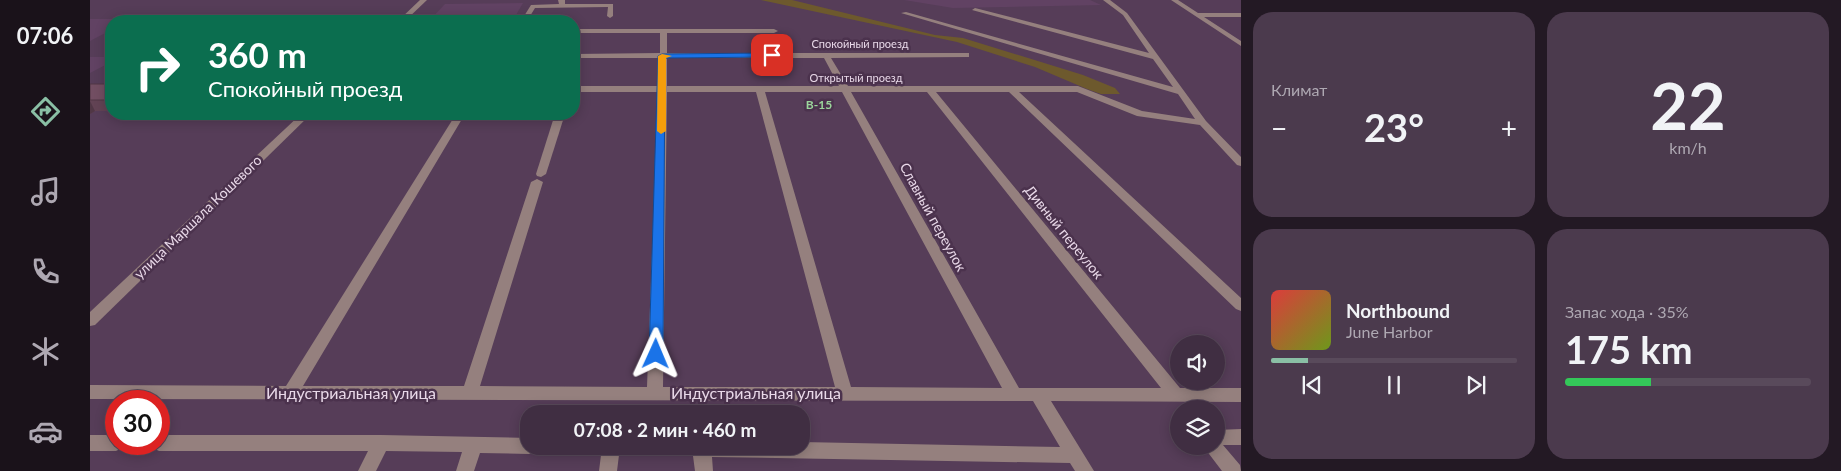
<!DOCTYPE html>
<html lang="ru">
<head>
<meta charset="utf-8">
<style>
	body { margin:0; font-family:Lato,sans-serif; background:#4b3a4d; color:#f1f3f6; height:100vh; display:flex; flex-direction:column; font-size:19px; white-space:nowrap }
	* { box-sizing:border-box; margin:0 }
	p { font-size:16px; color:#aea8b2 }
	.icon { flex:none; width:28px; height:28px; fill:none; stroke:currentColor; stroke-width:2; stroke-linecap:round; stroke-linejoin:round }
	.map { position:relative; flex:1; overflow:hidden }
	.drawer { display:flex; flex-direction:column; gap:12px; padding:12px; background:#231924; width:600px }
	.drawer>* { flex:none }
	.guide { position:absolute; left:15px; top:15px; width:475px; height:105px; border-radius:20px; box-shadow:0 2px 12px #0003,0 0 0 1px #594a5b; background:#0b6e4f; color:#fff; overflow:hidden }
	.fabs { position:absolute; left:1080px; top:335px; display:grid; gap:10px }
	.fabs a { display:grid; place-items:center; width:55px; height:55px; border-radius:50%; background:#402e42; box-shadow:0 2px 12px #0003,0 0 0 1px #594a5b; font-size:25px }
	.speed { position:absolute; left:15px; top:390px; display:flex; gap:10px; font-size:25px; font-weight:700; text-align:center }
	.speed>* { display:grid; place-content:center; width:65px; height:65px; border-radius:50%; background:#402e42; box-shadow:0 2px 12px #0003,0 0 0 1px #594a5b; line-height:1 }
	.speed .limit { border:8px solid #d22; background:#fff; color:#111 }
	.pin { position:absolute; display:grid; place-items:center; width:42px; height:42px; color:#fff; margin:-21px; border-radius:10px; box-shadow:0 2px 8px #0006 }
	.me { position:absolute; width:55px; margin:-28px; rotate:1deg; stroke-linejoin:round; filter:drop-shadow(0 0 4px #0008) }
	.turn { display:flex; align-items:center; gap:18px; height:105px; padding:0 20px; font-size:22px }
	.turn .icon { width:65px; height:65px; stroke-width:2.5 }
	.turn b { display:block; font-size:35px; line-height:42px }
	.big { font-size:38px; font-weight:700; line-height:1.1 }
	.drawer .card { flex:1; display:flex; flex-direction:column; justify-content:center; gap:8px; min-width:0; padding:0 18px; border-radius:20px; background:#4b3a4d }
	.drawer .dial { align-items:center; gap:0 }
	.dial b { font-size:65px; line-height:1 }
	.song { display:flex; align-items:center; gap:15px }
	.cover { width:60px; height:60px; border-radius:8px; background:linear-gradient(135deg,hsl(0 70% 55%),hsl(80 70% 35%)) }
	.played { height:5px; border-radius:2px; background:linear-gradient(90deg,#8abfa5 15%,#594a5b 15%) }
	.keys { display:flex; justify-content:space-around; direction:ltr }
	.heat { display:flex; justify-content:space-between; align-items:center; font-size:28px; direction:ltr }
	.charge { height:8px; border-radius:4px; background:linear-gradient(90deg,#34c759 35%,#594a5b 0) }
	.drawer .tiles { flex:1; display:grid; gap:12px; grid-template-columns:repeat(2,1fr) }
	.trip { position:absolute; left:430px; top:405px; width:290px; height:50px; border-radius:20px; background:#402e42; box-shadow:0 2px 12px #0003,0 0 0 1px #594a5b; font-weight:700; line-height:50px; text-align:center }
	main { display:flex; flex:1; min-height:0 }
	.menu { display:flex; flex-direction:column; width:90px; justify-content:space-around; align-items:center; background:#1a121a; color:#aea8b2 }
	.menu .icon { width:35px; height:35px }
	.menu .on { color:#8abfa5 }
	.menu b { font-size:22px; color:#f1f3f6 }
	.map>svg:first-child { display:block }
	.built { fill:#614263 }
	.green { fill:#6d592d }
	.lines { fill:none; stroke-linecap:round; stroke-linejoin:round }
	.minor { fill:#95807e; fill-rule:evenodd }
	.wall { fill:#624354 }
	.shaded-wall { fill:#503745 }
	.building { fill:#724e62; stroke:#503745 }
	.route { fill:#1a73e8; stroke:#114b97 }
	.slow { fill:#f59e0b }
	.labels { text-anchor:middle; stroke-width:5; stroke-linejoin:round; paint-order:stroke }
	.far-street-label { font-size:11px; fill:#e9d9e9; stroke:#4b324d }
	.far-neighbourhood-label { font-size:12px; font-weight:bold; fill:#9bd69c; stroke:#4b324d }
	.street-label { font-size:14px; fill:#e9d9e9; stroke:#4b324d }
	.near-street-label { font-size:16px; fill:#e9d9e9; stroke:#4b324d }
</style>
</head>
<body>
<main>
<nav class="menu">
<b>07:06</b>
<svg class="icon on" aria-label="directions" viewBox="0 0 24 24"><path d="M12 3l9 9-9 9-9-9zM9 14v-3h6M13 9l2 2-2 2"/></svg>
<svg class="icon" aria-label="music" viewBox="0 0 24 24"><path d="M9 18V5l10-2v13"/><circle cx="6" cy="18" r="3"/><circle cx="16" cy="16" r="3"/></svg>
<svg class="icon" aria-label="phone" viewBox="0 0 24 24"><path d="M5 4h4l2 5-3 2q2 4 5 5l2-3 5 2v4C11 20 4 13 5 4z"/></svg>
<svg class="icon" aria-label="climate" viewBox="0 0 24 24"><path d="M12 3v18M4 7l16 10M4 17L20 7"/></svg>
<svg class="icon" aria-label="car" viewBox="0 0 24 24"><path d="M5 17H2v-5l4-1 3-4h7l3 4 3 1v5h-3M9 17h6M6 11h13"/><circle cx="7" cy="17" r="2"/><circle cx="17" cy="17" r="2"/></svg>
</nav>
<div class="map">
<svg width="1151" height="471" viewBox="0 0 1151 471">
	<rect width="100%" height="100%" fill="#563d58"/>
	<g class="built">
		<polygon points="814,0 1000,0 1011,5 863,8"/>
		<polygon points="433,3 423,20 339,21 355,4"/>
		<polygon points="0,19 46,19 41,21 21,21 21,30 0,41"/>
		<polygon points="0,57 21,57 21,62 0,73"/>
	</g>
	<polygon class="green" points="671,0 702,0 845,35 873,38 993,75 1025,88 1030,94 1011,94 997,89 945,67 867,42"/>
	<g class="lines">
		<g class="minor">
			<polygon points="330,0 337,0 315,21 308,21"/>
			<polygon points="468,0 475,0 475,4 523,4 523,16 520,18 517,16 518,7 445,8 437,21 431,21 441,5 469,4"/>
			<path d="M1013,0H1020L1037,13L1116,121L1151,157V166L1147,165L1110,125L1047,116L987,92H929L1151,298V311L1146,309L919,92H846L1090,388H1151V402L961,401L1004,471H985L980,463L622,457L623,471H605L603,456L529,455L527,471H509L511,455L463,454L457,451L454,446H711V442L970,447L943,401L0,399V385L196,386L366,114H375L213,386H374L441,182L447,179L453,182L390,386L557,387L568,92H484V86H568L569,58H484V54L570,53V33H484V29H684L688,31L684,33H577V53H879V57L741,58L758,86H988L1052,111L1105,119L1088,94L811,13L816,12L1083,87L1063,59L882,10L885,8L1059,53L1033,15ZM577,58H734L749,86H577ZM577,92H666L745,387H573ZM675,92H752L912,388L761,387ZM761,92H837L1071,388H929Z"/>
			<polygon points="1081,0 1088,0 1108,13 1151,13 1151,17 1114,17 1151,41 1151,46"/>
			<polygon points="211,114 221,114 5,325 0,326 0,312"/>
			<polygon points="465,114 475,114 456,174 451,177 447,176 446,174"/>
			<polygon points="1151,429 1151,445 1133,445 1150,465 1151,471 1132,471 1113,446 1126,446 1126,430"/>
			<polygon points="0,435 26,435 26,444 35,444 32,448 26,451 0,451"/>
			<polygon points="69,435 291,435 439,438 439,446 448,446 445,451 439,454 390,453 384,471 366,471 372,452 296,451 286,471 268,471 278,451 69,451 63,448 60,444 69,444"/>
		</g>
	</g>
	<polygon class="wall" points="0,84 21,84 21,111 5,111 0,114"/>
	<polygon class="shaded-wall" points="0,101 5,111 0,114"/>
	<rect class="building" x="0" y="84" width="21" height="16"/>
	<polygon class="route" points="682,53 684,57 575,58 573,354 571,357 561,357 559,354 568,56 572,54"/>
	<polygon class="slow" points="572,54 582,56 576,58 576,131 571,134 567,131 568,56"/>
	<g class="labels">
		<g class="far-street-label">
			<text x="770" y="48">Спокойный проезд</text>
			<text x="766" y="82">Открытый проезд</text>
		</g>
		<g class="far-neighbourhood-label">
			<text x="729" y="109">В-15</text>
		</g>
		<g class="street-label">
			<text transform="translate(108 217) rotate(-44)" y="5">улица Маршала Кошевого</text>
			<text transform="translate(843 217) rotate(61)" y="5">Славный переулок</text>
			<text transform="translate(974 232) rotate(51)" y="5">Дивный переулок</text>
		</g>
		<g class="near-street-label">
			<text x="261" y="399">Индустриальная улица</text>
			<text x="666" y="399">Индустриальная улица</text>
		</g>
	</g>
</svg>
<div class="fabs">
<a><svg class="icon" aria-label="sound" viewBox="0 0 24 24"><path d="M4 9h4l5-4v14l-5-4H4zM17 9q2 3 0 6"/></svg></a>
<a><svg class="icon" aria-label="layers" viewBox="0 0 24 24"><path d="M12 4l9 5-9 5-9-5zM3 14l9 5 9-5"/></svg></a>
</div>
<div class="speed"><div class="limit">30</div></div>
<div class="pin" style="left:682px;top:55px;background:#d93025"><svg class="icon" aria-label="arrive" viewBox="0 0 24 24"><path d="M6 21V4h12l-3 4 3 4H6"/></svg></div>
<svg class="me" style="left:566px;top:354px" viewBox="-20 -20 40 40"><path d="M0-17L14 15 0 8-14 15z" fill="#1a73e8" stroke="#fff" stroke-width="4"/></svg>
<div class="trip">07:08 · 2 мин · 460 m</div>
<div class="guide">
<div class="turn"><svg class="icon" aria-label="right" viewBox="0 0 24 24"><path d="M7 20v-9h11M14 6l5 5-5 5"/></svg><div><b>360 m</b>Спокойный проезд</div></div>
</div>
</div>
<section class="drawer">
<div class="tiles">
<div class="card"><p>Климат</p>
<div class="heat"><a>−</a><b class="big">23°</b><a>+</a></div>
</div>
<div class="card dial"><b>22</b><p>km/h</p></div>
<div class="card">
<div class="song"><i class="cover"></i><div><b>Northbound</b><p>June Harbor</p></div></div>
<div class="played"></div>
<div class="keys"><svg class="icon" aria-label="previous" viewBox="0 0 24 24"><path d="M18 5L8 12l10 7zM5 5v14"/></svg><svg class="icon" aria-label="pause" viewBox="0 0 24 24"><path d="M8 5v14M16 5v14"/></svg><svg class="icon" aria-label="next" viewBox="0 0 24 24"><path d="M6 5l10 7-10 7zM19 5v14"/></svg></div>
</div>
<div class="card"><p>Запас хода · 35%</p><b class="big">175 km</b><div class="charge"></div></div>
</div>
</section>
</main>
</body>
</html>
